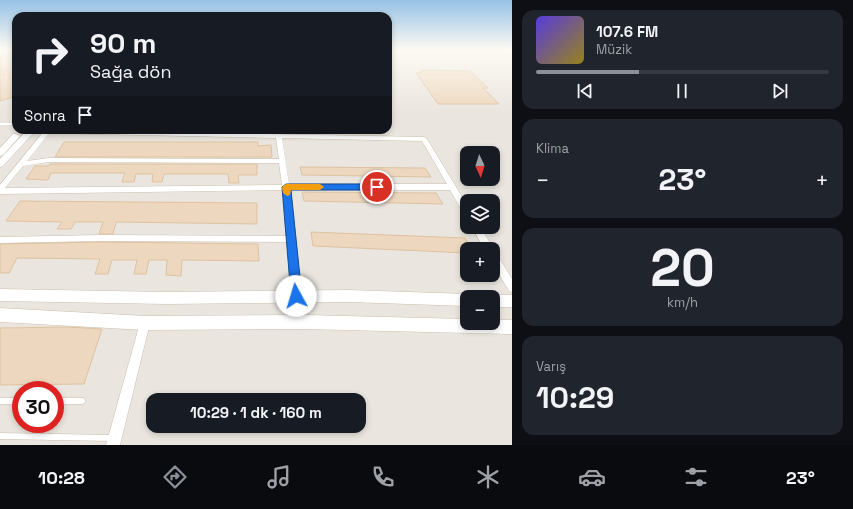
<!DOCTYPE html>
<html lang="tr">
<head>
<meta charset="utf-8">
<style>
	body { margin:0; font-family:"Space Grotesk",sans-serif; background:#20242c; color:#f1f3f6; height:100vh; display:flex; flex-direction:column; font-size:15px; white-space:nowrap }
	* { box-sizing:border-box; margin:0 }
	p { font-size:13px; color:#9ea1a6 }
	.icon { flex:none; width:22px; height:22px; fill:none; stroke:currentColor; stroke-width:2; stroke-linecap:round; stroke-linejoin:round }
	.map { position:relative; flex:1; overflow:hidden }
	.details { display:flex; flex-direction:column; gap:10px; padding:10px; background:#0d0f14; width:341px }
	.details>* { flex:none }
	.banner { position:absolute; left:12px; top:12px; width:380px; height:122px; border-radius:12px; box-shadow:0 2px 6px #0003; background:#171b24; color:#f1f3f6; overflow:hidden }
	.needle { width:26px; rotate:176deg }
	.buttons { position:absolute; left:460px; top:146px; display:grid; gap:8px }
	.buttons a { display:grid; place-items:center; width:40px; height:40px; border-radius:8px; background:#171b24; box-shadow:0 2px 6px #0003; font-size:20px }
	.speed { position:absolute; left:12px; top:381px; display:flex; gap:8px; font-size:20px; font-weight:700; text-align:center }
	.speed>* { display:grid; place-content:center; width:52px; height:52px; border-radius:50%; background:#171b24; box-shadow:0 2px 6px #0003; line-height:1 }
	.speed .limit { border:6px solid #d22; background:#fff; color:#111 }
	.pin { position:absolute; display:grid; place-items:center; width:34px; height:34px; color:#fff; margin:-17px; border:2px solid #fff; border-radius:50%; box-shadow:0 1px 4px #0007 }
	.me { position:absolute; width:44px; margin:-22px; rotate:354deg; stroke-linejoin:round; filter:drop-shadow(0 0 3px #0008) }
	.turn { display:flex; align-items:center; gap:14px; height:84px; padding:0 12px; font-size:18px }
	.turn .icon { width:52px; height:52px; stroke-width:2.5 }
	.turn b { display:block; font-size:28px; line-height:34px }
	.then { display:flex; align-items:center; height:38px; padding:0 12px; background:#0003; gap:8px; font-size:15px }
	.big { font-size:30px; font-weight:700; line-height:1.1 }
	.details .widget { flex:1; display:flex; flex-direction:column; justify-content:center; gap:6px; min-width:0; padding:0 14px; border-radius:12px; background:#20242c }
	.details .dial { align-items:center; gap:0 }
	.dial b { font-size:52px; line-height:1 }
	.song { display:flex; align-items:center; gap:12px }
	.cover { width:48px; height:48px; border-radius:6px; background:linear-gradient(135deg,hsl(250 70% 55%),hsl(50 70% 35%)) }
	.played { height:4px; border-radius:2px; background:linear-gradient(90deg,#8c9099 35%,#363941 35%) }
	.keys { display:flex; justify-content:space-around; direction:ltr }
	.heat { display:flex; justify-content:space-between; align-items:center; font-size:22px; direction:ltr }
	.trip { position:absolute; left:146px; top:393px; width:220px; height:40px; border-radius:12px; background:#171b24; box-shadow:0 2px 6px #0003; font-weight:700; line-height:40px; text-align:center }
	.tab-bar { display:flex; height:64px; justify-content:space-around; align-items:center; background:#090b0e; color:#9ea1a6 }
	.tab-bar .icon { width:28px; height:28px }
	.tab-bar .current { color:#8c9099 }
	.tab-bar b { font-size:18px; color:#f1f3f6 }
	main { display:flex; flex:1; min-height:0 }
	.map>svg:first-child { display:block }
	.industrial { fill:#eae6df; fill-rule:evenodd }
	.building { fill:#edd8bf; stroke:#dec2a1 }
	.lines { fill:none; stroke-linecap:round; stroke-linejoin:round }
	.lane-far2-casing { stroke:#cbbeac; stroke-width:3 }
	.lane-far1-casing { stroke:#cbbeac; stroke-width:3.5 }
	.lane-casing { stroke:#cbbeac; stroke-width:7 }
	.street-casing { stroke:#cbbeac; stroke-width:1 }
	.secondary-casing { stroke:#cdbfab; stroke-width:1 }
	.lane-far2 { stroke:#fff; stroke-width:2.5 }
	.lane-far1 { stroke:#fff; stroke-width:3 }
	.lane { stroke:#fff; stroke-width:6 }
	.street { fill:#fff; fill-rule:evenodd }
	.secondary { fill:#fff; fill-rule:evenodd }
	.route { fill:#1a73e8; stroke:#114b97 }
	.slow { fill:#f59e0b }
</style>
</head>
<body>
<main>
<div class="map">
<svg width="512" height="445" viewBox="0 0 512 445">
	<rect width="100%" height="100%" fill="#faf5e5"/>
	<path class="industrial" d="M0,50H16V130H388V50H509L512,53V445H0ZM467,153H493V179H467ZM467,201H493V227H467ZM467,249H493V275H467ZM467,297H493V323H467ZM21,390H55V424H21ZM153,400H359V426H153Z"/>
	<g class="building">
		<polygon points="10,54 11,55 16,56 16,96 0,101 0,55"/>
		<polygon points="421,70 470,71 488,88 483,88 499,104 438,104 416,73 422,72"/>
		<polygon points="64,142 258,142 258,146 271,145 272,157 55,157"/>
		<polygon points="50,164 257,164 257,175 238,175 239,183 229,183 228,174 164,174 162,182 152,182 153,174 136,174 134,182 122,182 125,173 51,173 48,180 26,179 35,166 49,166"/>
		<polygon points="300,167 425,168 431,177 302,175"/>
		<polygon points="302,192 436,193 443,204 304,201"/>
		<polygon points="20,201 257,203 257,224 116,222 113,234 99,234 103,222 75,222 71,229 57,229 62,222 6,221"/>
		<polygon points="311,232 465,238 470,249 467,249 467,253 313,246"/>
		<polygon points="101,242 258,244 259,261 182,260 181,276 166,275 167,260 149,260 146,274 134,274 137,260 112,260 108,274 95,274 100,259 17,258 9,273 0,273 0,244"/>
		<polygon points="68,327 102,329 84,384 0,385 0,328"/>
	</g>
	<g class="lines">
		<g class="lane-far2-casing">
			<polyline id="lane-far2" points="0,52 9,51"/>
		</g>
		<g class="lane-far1-casing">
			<polyline id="lane-far1" points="0,124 16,124"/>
		</g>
		<g class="lane-casing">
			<g id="lane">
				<polyline points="0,401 21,401"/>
				<polyline points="55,401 82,401"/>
				<polyline points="0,436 112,438"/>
			</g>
		</g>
		<g class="street-casing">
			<g id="street">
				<polygon points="7,50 16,50 16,52 9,52"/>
				<path d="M45,130L424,137L427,139L467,205V215L464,214L450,190H290L301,296L299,299L296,301L293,299L291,296L287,242L101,241L0,243V237L101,235L286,236L283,190L0,194V185ZM49,133L276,138L279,159L49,158L27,161ZM282,138L422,141L447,184H289ZM49,162L279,163L282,185L5,188L23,166Z"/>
				<polygon points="472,227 480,227 492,246 493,249 493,250 484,249"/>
				<polygon points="493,252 496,253 512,279 512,292 509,291 493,264"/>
				<polygon points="145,318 149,319 150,323 120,445 106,445 140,323 141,319"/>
			</g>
		</g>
		<g class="secondary-casing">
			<g id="secondary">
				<polygon points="27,130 36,130 3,166 0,167 0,159"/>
				<polygon points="13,134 16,134 20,136 3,155 0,156 0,148"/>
				<polygon points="0,289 167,292 349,290 467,294 472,297 467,297 467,306 349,302 167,304 0,301"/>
				<polygon points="493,295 512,295 512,307 493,307 493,297 488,297"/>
				<polygon points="0,308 145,316 304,315 467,319 467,323 493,323 493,320 512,320 512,334 304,329 145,330 0,322"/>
			</g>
		</g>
		<use href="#lane-far2" class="lane-far2"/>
		<use href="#lane-far1" class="lane-far1"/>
		<use href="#lane" class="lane"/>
		<use href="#street" class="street"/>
		<use href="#secondary" class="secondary"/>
	</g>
	<linearGradient id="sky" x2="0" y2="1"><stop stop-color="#96c2e6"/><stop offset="0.44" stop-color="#fdfaf3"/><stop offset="1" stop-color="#fdfaf3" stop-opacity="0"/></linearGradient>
	<rect width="512" height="113" fill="url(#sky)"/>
	<polygon class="route" points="286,184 377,184 381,187 377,190 291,190 302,296 300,300 296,301 292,300 291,296 282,187"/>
	<polygon class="slow" points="286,184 320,184 324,187 320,190 291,190 290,195 287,196 283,193 282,187"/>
</svg>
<div class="buttons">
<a><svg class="needle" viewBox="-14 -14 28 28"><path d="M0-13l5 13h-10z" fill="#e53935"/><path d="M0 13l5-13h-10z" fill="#9ea1a6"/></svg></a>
<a><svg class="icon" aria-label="layers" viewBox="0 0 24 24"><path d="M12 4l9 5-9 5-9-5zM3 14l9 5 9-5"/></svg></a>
<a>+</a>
<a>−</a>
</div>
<div class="speed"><div class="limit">30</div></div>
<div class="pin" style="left:377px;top:187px;background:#d93025"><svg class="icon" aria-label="arrive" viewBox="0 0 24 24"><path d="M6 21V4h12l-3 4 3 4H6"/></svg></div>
<svg class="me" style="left:296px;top:296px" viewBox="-20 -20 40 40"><circle r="19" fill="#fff"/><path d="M0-13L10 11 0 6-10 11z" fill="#1a73e8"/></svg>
<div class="trip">10:29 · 1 dk · 160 m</div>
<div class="banner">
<div class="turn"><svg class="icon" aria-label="right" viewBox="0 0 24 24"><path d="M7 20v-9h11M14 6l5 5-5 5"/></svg><div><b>90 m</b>Sağa dön</div></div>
<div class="then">Sonra<svg class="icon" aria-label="arrive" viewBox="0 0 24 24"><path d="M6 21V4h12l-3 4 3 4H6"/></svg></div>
</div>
</div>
<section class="details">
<div class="widget">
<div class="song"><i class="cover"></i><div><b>107.6 FM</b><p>Müzik</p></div></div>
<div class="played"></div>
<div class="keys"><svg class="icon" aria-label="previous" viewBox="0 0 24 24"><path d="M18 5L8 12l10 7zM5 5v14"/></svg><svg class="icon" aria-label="pause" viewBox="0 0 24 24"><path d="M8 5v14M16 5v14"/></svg><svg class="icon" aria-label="next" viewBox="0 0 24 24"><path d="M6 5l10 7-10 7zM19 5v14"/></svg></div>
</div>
<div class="widget"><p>Klima</p>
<div class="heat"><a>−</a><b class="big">23°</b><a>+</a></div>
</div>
<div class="widget dial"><b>20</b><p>km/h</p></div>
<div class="widget"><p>Varış</p><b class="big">10:29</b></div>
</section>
</main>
<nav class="tab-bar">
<b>10:28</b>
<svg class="icon current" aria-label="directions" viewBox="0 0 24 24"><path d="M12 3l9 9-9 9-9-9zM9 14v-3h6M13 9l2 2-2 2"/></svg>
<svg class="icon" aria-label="music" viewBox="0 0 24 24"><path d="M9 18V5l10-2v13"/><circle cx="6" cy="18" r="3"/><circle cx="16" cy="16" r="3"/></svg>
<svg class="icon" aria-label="phone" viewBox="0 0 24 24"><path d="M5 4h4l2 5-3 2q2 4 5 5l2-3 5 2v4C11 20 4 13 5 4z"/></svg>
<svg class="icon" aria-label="climate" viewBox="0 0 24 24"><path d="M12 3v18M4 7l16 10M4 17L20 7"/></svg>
<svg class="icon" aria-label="car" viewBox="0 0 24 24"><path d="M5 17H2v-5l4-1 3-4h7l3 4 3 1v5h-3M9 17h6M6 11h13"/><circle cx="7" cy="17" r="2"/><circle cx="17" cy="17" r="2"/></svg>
<svg class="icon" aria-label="filters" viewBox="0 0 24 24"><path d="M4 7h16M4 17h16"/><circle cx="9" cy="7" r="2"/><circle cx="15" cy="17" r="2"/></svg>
<b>23°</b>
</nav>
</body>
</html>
